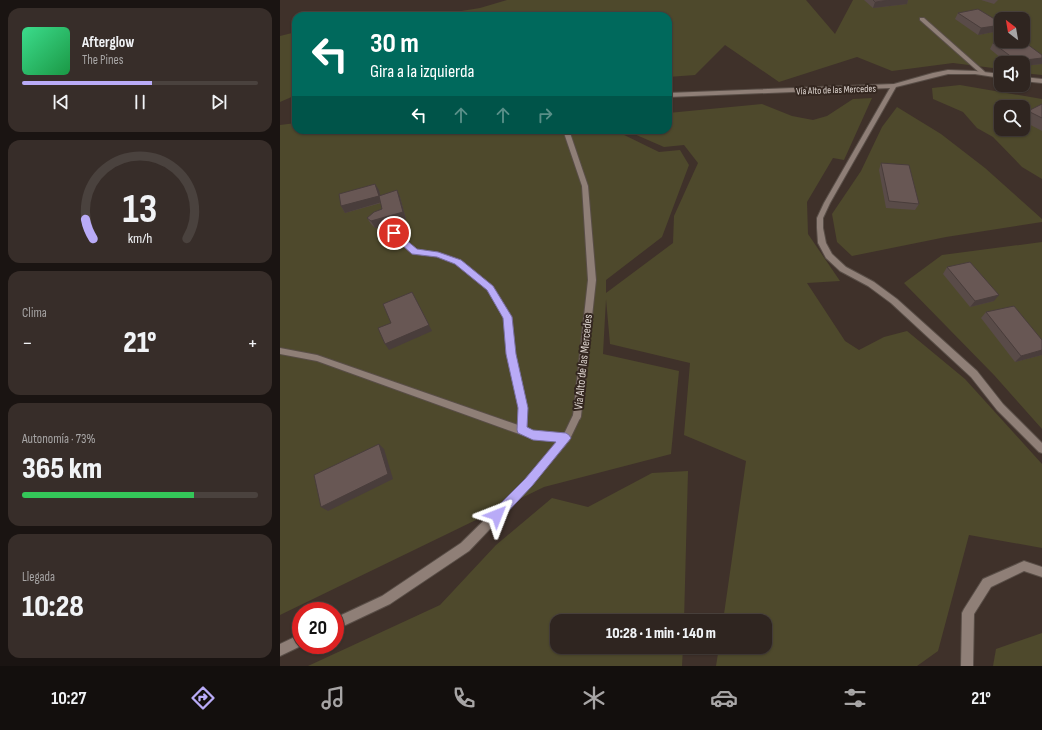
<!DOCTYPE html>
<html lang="es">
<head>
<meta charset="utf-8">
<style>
	body { margin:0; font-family:"Sofia Sans Condensed",sans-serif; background:#372d29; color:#f1f3f6; height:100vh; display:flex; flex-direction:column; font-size:15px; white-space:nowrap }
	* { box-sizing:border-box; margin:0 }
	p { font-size:13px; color:#a7a5a5 }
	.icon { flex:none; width:22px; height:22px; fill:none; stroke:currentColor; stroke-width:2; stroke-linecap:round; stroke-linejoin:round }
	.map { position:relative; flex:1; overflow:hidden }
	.sheet { display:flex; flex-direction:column; gap:8px; padding:8px; background:#1a1412; width:280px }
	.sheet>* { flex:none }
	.top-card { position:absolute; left:12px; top:12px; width:380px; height:122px; border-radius:12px; box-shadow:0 1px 3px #0004,0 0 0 1px #4a423e; background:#00695c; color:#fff; overflow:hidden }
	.needle { width:26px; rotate:329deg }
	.fabs { position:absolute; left:714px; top:12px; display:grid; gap:8px }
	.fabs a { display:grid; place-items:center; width:36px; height:36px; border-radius:8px; background:#2f2520; box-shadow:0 1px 3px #0004,0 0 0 1px #4a423e; font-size:20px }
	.speed { position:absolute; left:12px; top:602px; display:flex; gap:8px; font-size:20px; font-weight:700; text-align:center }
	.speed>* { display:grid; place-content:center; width:52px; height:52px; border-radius:50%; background:#2f2520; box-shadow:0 1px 3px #0004,0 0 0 1px #4a423e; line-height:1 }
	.speed .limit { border:6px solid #d22; background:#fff; color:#111 }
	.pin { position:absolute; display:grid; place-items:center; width:34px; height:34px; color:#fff; margin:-17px; border:2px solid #fff; border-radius:50%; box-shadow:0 1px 4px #0007 }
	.me { position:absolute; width:44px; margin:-22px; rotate:45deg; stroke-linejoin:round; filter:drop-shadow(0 0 3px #0008) }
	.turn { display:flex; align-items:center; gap:14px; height:84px; padding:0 12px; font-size:18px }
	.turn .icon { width:52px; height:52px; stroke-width:2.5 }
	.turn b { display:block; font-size:28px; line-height:34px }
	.lanes { display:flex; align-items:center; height:38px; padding:0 12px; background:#0003; justify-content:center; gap:20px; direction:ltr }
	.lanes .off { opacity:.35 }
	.big { font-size:30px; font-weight:800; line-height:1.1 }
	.sheet .card { flex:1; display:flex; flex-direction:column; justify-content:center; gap:6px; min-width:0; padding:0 14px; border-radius:12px; background:#372d29 }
	.sheet .dial { align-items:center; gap:0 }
	.dial svg { height:104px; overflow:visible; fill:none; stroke:#4a423e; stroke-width:7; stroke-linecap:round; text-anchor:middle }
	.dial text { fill:#f1f3f6; stroke:none }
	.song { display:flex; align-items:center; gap:12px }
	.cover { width:48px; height:48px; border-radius:6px; background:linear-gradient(135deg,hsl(150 70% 55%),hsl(140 70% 35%)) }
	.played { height:4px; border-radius:2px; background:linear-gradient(90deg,#b9abf7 55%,#4a423e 55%) }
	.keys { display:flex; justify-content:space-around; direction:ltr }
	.heat { display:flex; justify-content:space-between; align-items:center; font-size:22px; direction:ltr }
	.charge { height:6px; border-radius:3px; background:linear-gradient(90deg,#34c759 73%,#4a423e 0) }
	.trip { position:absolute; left:270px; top:614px; width:222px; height:40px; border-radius:12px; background:#2f2520; box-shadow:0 1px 3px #0004,0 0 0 1px #4a423e; font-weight:800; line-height:40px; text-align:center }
	.tabs { display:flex; height:64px; justify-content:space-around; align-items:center; background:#130f0d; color:#a7a5a5 }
	.tabs .icon { width:28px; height:28px }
	.tabs .selected { color:#b9abf7 }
	.tabs b { font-size:18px; color:#f1f3f6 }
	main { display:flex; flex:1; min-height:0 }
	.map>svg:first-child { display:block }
	.green { fill:#4e492c; fill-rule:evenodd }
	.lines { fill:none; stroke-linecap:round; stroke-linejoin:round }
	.service-casing { stroke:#594e47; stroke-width:2 }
	.minor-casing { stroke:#594e47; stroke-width:2 }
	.service { fill:#8f7f77; fill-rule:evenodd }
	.minor { fill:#8f7f77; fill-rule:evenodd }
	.wall { fill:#594b48 }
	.shaded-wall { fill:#493d3b }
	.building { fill:#685754; stroke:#493d3b }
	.route { fill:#b9abf7; stroke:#786fa1 }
	.labels { text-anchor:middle; stroke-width:4; stroke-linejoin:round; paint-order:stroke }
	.far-street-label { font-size:10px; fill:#ded5d0; stroke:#342720 }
	.street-label { font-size:12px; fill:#ded5d0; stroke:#342720 }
</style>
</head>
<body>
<main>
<section class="sheet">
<div class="card">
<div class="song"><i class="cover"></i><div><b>Afterglow</b><p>The Pines</p></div></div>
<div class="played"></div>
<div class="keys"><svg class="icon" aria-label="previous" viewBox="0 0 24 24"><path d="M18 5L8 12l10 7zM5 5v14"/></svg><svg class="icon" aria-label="pause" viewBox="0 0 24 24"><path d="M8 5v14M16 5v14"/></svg><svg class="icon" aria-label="next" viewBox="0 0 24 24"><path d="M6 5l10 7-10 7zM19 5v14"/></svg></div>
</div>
<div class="card dial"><svg viewBox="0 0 100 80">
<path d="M14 69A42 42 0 1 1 86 69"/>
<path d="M14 69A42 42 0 0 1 8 54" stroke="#b9abf7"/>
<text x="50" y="56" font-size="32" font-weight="700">13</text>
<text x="50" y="72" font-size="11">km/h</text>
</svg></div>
<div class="card"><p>Clima</p>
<div class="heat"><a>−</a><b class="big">21°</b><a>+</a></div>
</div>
<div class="card"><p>Autonomía · 73%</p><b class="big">365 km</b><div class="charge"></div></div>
<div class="card"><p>Llegada</p><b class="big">10:28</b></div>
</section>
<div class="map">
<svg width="762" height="666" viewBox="0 0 762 666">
	<rect width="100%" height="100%" fill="#3f312a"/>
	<g class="green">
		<path d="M227,0H526L555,34L573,0H762V75L743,73V63H721V69L673,63L612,71L577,57L499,82L445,45L415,75L388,77V16H150L200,8ZM721,19H743V41H721Z"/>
		<polygon points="16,32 16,95 0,102 0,36"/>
		<path d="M680,85L762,99V179L742,167L713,137L697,128L683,112L653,99L652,88ZM721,107H743V129H721Z"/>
		<polygon points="592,98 564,160 553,158 527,202 528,234 560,281 527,283 565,341 579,350 604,337 627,331 685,379 762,464 762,548 689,535 658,651 637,666 436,666 439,647 485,647 485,621 443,621 466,461 404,435 410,363 330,344 326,299 323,354 399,371 391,454 264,487 0,615 0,125 16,123 16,130 334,130 379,152 400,150 409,165 382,237 326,280 326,293 393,243 394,216 418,163 404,145 384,147 345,130 388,130 388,113 482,104 512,116 533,120 547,116 573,99"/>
		<polygon points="617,107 661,134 705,168 762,219 762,222 666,237 572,256 557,242 552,214 581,171 602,127"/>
		<polygon points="762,242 762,429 714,375 624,283 662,255"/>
		<polygon points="408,471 404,621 277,621 277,647 403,647 402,666 28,666 160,605 216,545 272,498 308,507 372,473"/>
		<polygon points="762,633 762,666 713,666 716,649"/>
	</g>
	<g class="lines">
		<g class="service-casing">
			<g id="service">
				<polygon points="640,18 644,18 705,72 705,74 701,74 640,20"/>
				<polygon points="112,231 116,231 137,250 158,252 181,260 213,286 232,317 235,354 247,407 247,429 253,431 284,434 294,413 297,412 300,413 301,416 289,441 251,486 189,551 110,604 55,630 55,618 102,596 181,543 245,480 277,441 253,439 37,361 0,354 0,348 37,355 238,425 239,407 227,354 224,317 207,290 175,264 157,257 132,254 112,235 111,233"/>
				<polygon points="21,634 21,645 23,645 0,656 0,644"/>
			</g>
		</g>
		<g class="minor-casing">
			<g id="minor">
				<polygon points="668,70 695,71 721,74 721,78 695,74 668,74 616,87 550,203 543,218 543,228 546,243 552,254 566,267 594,282 617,299 697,371 723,404 762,443 762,453 759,452 717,410 691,377 611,303 588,286 560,271 546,258 538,243 537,228 537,218 544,203 610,88 388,97 388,93 614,84 653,73"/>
				<polygon points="743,77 762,79 762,83 743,81"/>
				<polygon points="283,130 289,130 308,186 316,280 301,416 300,419 297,420 294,419 293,416 308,280 302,186"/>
				<polygon points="744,561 762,567 762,577 744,571 711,587 694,614 693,666 681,666 682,613 684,609 703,579"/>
			</g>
		</g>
		<use href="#service" class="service"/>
		<use href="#minor" class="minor"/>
	</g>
	<g class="wall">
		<polygon points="584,0 628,0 627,4 593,8"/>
		<polygon points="701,0 718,0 714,4"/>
		<polygon points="678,13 719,31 698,35 675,19"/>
		<polygon points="713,43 762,64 743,66 743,63 727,63 710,49"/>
		<polygon points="762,104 762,131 743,121 743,119 748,111"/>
		<polygon points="601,163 639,204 635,210 606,208 599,170"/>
		<polygon points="99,190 100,195 120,197 126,219 95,228 91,224 87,218 102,209 101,203 65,213 61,206"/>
		<polygon points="667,267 714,301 690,307 663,274"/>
		<polygon points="706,312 762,340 762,355 735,362 701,318"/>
	</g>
	<g class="shaded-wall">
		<polygon points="610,0 628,0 627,4 593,8 595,2"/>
		<polygon points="721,25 721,27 719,31 698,35 701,28"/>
		<polygon points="762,58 762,64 743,66 743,63 736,63 737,61"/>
		<polygon points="95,184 99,190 102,202 65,213 61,206"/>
		<polygon points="117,190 120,197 126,219 95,228 91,221"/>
		<polygon points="132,292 152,331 109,350 105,344"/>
		<polygon points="719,295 714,301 690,307 695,301"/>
		<polygon points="762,350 762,355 735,362 741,356"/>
		<polygon points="99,444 104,449 113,479 48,511 41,507"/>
	</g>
	<g class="building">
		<polygon points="593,0 610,0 595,2"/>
		<polygon points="698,9 721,23 721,25 701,28 678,13"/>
		<polygon points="725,41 743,41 762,55 762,58 737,61 713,43"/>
		<polygon points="762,104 762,118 748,111"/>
		<polygon points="601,163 629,165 639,204 609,201"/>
		<polygon points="95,184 99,196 117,190 123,212 91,221 87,218 94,212 102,209 99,196 61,206 59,194"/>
		<polygon points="690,262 719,295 695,301 667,267"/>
		<polygon points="132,292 149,325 105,344 98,328 111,323 103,304"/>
		<polygon points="734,306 762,340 762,350 741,356 706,312"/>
		<polygon points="99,444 108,474 41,507 34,475"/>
	</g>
	<polygon class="route" points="114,230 137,249 158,252 181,260 213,286 232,317 236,354 248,408 247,427 253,430 286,433 289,435 291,438 252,486 221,519 217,521 213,519 211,515 213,511 245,479 276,442 253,440 238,433 237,430 238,408 226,354 223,318 207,290 175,264 157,257 132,254 111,235 110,233"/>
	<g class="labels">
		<g class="far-street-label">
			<text transform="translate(556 89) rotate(-2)" y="4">Vía Alto de las Mercedes</text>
		</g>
		<g class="street-label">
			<text transform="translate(303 362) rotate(-84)" y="4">Vía Alto de las Mercedes</text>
		</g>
	</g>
</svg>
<div class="fabs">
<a><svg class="needle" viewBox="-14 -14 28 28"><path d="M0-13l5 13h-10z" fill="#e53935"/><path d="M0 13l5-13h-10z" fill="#a7a5a5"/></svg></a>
<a><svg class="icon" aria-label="sound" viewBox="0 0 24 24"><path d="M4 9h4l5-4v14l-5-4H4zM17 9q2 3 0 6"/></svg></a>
<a><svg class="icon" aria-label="search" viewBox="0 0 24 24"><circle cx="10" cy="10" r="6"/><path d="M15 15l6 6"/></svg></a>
</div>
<div class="speed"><div class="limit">20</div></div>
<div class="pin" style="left:114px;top:233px;background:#d93025"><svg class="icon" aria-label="arrive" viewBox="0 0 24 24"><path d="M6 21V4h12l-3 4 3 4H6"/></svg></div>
<svg class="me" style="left:217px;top:515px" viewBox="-20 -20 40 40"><path d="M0-17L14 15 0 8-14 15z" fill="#b9abf7" stroke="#fff" stroke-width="4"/></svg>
<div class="trip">10:28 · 1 min · 140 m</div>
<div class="top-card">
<div class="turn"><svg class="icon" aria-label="left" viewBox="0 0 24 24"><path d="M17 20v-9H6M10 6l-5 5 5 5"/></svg><div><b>30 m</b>Gira a la izquierda</div></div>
<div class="lanes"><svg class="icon" aria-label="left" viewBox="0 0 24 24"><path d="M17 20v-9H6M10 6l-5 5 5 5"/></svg><svg class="icon off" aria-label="ahead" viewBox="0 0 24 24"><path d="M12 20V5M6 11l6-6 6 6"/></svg><svg class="icon off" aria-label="ahead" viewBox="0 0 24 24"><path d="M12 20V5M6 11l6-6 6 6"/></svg><svg class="icon off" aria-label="right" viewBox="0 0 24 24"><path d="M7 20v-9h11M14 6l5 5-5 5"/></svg></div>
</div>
</div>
</main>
<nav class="tabs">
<b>10:27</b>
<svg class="icon selected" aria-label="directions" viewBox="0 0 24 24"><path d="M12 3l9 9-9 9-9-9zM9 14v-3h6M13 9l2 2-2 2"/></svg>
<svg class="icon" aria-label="music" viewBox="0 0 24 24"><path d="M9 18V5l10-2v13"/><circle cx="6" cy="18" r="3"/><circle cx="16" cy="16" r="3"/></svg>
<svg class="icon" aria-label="phone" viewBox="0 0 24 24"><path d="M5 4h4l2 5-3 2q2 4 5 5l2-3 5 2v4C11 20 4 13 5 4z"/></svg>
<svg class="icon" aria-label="climate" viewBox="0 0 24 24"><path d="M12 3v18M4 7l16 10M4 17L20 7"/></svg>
<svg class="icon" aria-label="car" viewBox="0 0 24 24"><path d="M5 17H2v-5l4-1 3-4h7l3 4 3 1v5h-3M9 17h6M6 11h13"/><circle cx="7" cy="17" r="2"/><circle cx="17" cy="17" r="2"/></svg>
<svg class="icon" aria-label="filters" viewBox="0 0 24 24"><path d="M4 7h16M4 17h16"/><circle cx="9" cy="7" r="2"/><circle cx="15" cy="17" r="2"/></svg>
<b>21°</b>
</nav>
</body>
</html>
